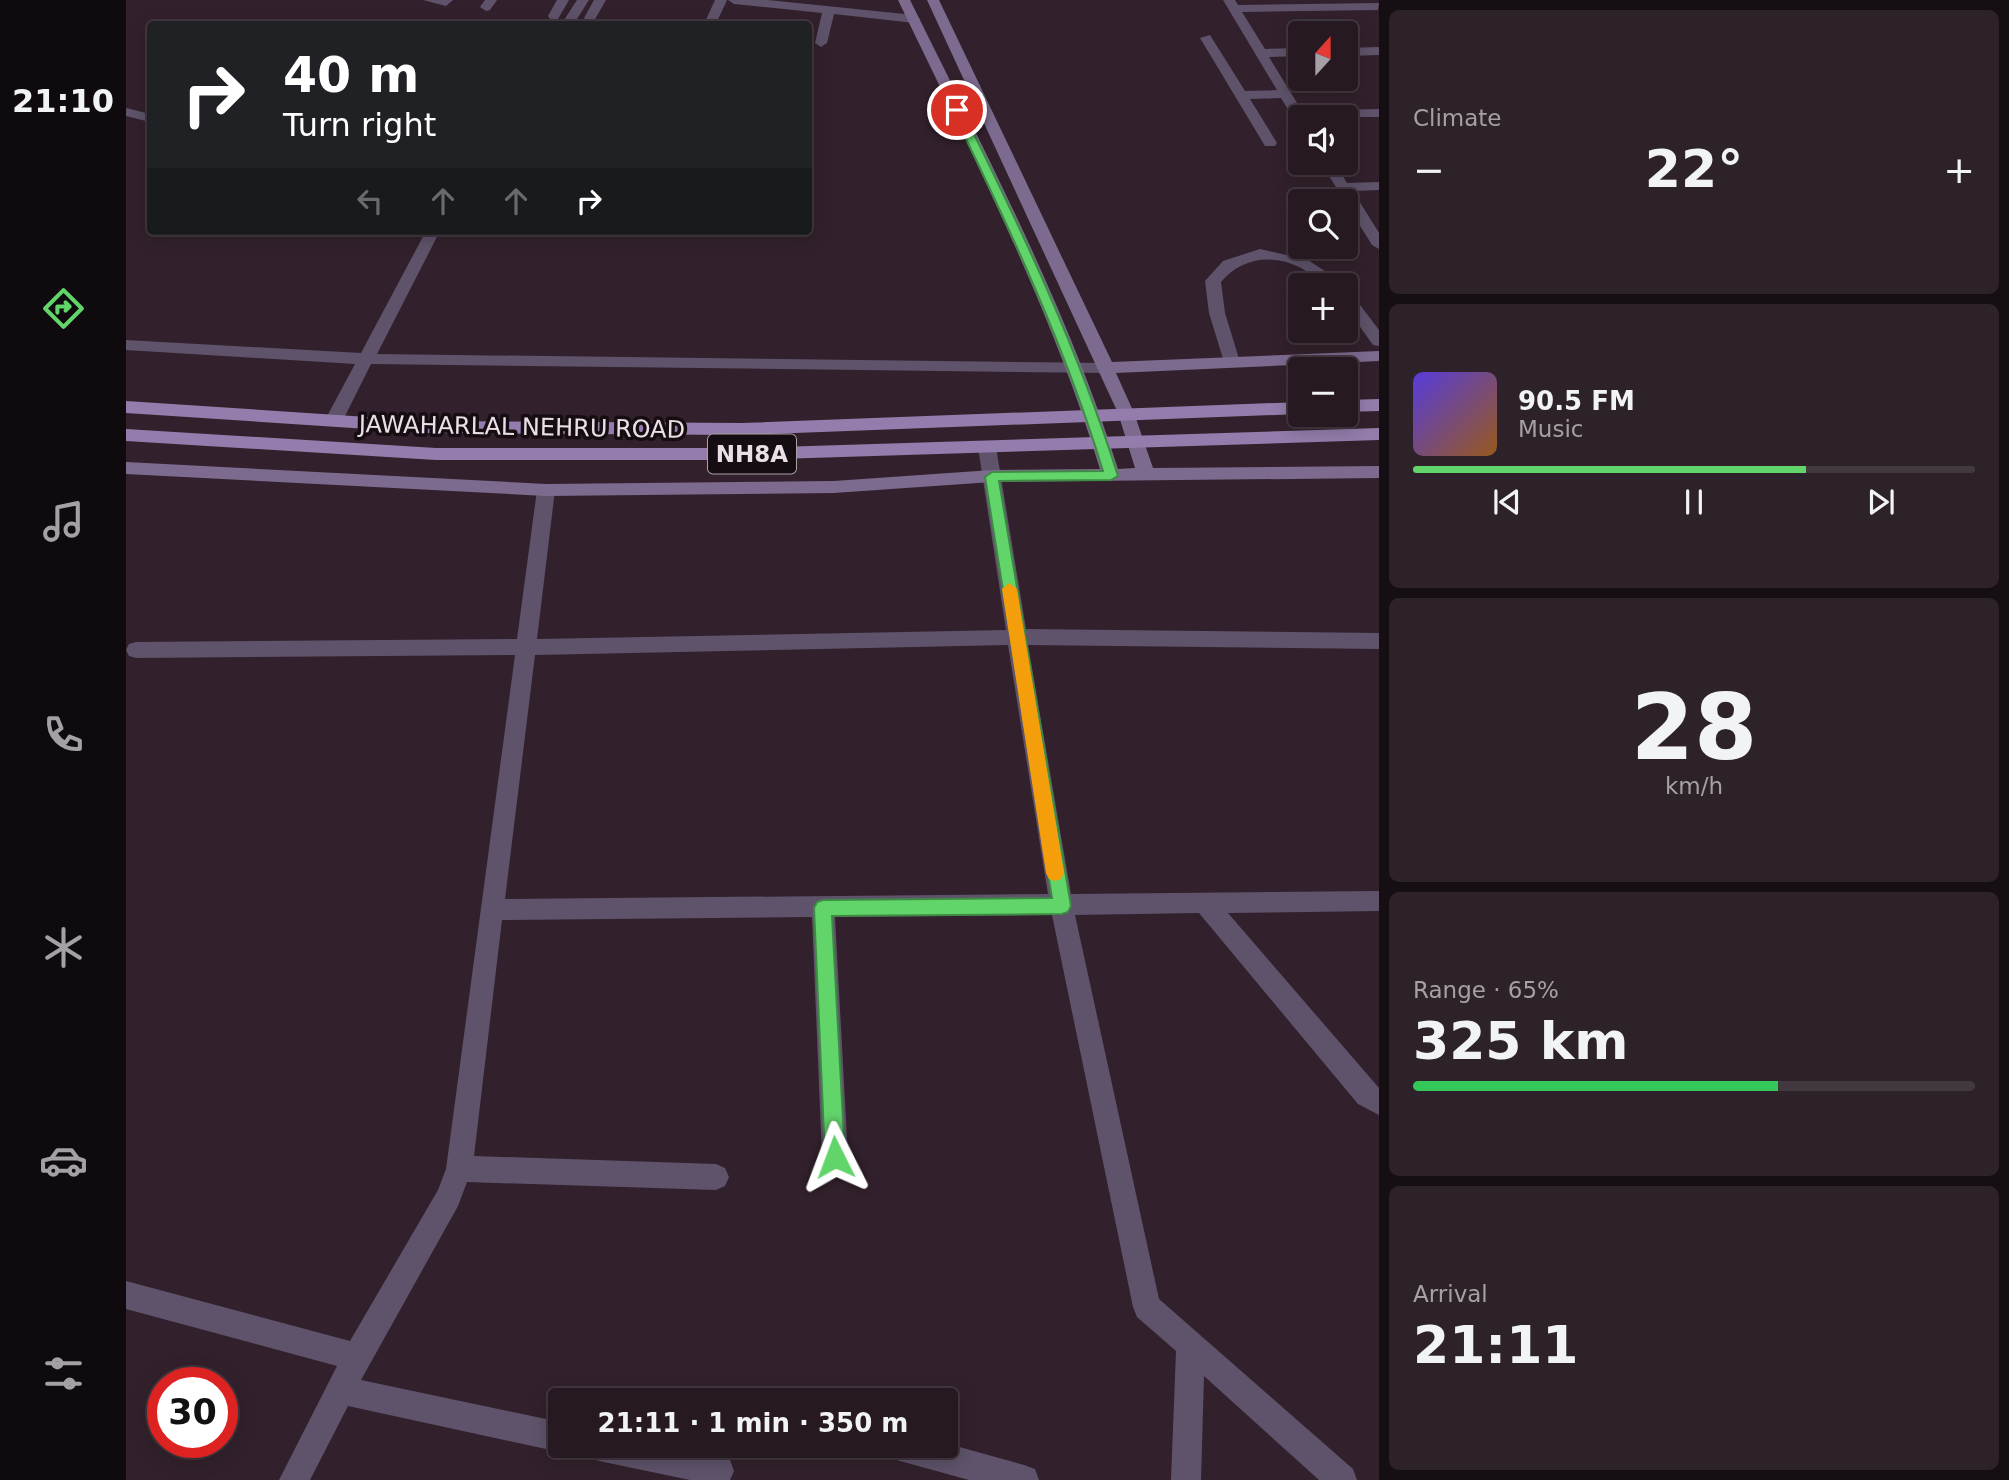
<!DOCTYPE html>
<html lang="en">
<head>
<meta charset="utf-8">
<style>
	body { margin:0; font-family:"DejaVu Sans",sans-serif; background:#2e222a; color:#f1f3f6; height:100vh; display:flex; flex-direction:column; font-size:26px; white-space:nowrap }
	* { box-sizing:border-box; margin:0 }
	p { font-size:23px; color:#a4a0a5 }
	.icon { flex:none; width:38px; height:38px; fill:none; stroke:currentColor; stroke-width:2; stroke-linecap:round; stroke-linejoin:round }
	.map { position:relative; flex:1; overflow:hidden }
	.sheet { display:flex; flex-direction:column; gap:10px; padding:10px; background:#150e12; width:630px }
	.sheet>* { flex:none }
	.guide { position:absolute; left:21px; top:21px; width:665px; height:214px; border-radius:7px; box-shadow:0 4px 18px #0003,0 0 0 2px #42383f; background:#202124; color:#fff; overflow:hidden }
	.needle { width:46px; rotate:21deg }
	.fabs { position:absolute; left:1162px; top:21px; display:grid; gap:14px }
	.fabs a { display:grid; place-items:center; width:70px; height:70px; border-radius:7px; background:#261921; box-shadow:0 4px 18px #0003,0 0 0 2px #42383f; font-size:35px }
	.speed { position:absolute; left:21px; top:1367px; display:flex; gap:14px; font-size:35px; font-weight:700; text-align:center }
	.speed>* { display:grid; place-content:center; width:91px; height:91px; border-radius:50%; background:#261921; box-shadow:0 4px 18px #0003,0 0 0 2px #42383f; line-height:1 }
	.speed .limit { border:10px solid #d22; background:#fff; color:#111 }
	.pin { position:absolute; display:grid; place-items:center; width:60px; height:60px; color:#fff; margin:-30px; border:4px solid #fff; border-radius:50%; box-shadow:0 2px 7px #0007 }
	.me { position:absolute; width:77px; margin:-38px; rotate:357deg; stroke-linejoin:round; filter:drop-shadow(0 0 5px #0008) }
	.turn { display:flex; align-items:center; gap:24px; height:147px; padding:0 21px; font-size:32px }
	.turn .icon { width:91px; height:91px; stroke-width:2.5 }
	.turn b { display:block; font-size:49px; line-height:60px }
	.lanes { display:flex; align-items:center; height:66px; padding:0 21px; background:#0003; justify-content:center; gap:35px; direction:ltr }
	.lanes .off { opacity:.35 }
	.big { font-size:52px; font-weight:700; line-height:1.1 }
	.sheet .tile { flex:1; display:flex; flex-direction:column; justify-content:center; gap:10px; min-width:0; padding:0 24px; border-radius:10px; background:#2e222a }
	.sheet .dial { align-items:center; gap:0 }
	.dial b { font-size:91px; line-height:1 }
	.song { display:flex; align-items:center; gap:21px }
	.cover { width:84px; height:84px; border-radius:10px; background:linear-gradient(135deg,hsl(250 70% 55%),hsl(30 70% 35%)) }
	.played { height:7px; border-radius:4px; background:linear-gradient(90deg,#61d46a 70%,#42383f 70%) }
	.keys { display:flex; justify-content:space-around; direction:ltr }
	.heat { display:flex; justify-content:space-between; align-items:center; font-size:38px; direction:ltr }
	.charge { height:10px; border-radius:5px; background:linear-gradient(90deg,#34c759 65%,#42383f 0) }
	.trip { position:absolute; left:422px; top:1388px; width:410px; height:70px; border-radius:7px; background:#261921; box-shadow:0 4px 18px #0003,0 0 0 2px #42383f; font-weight:700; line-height:70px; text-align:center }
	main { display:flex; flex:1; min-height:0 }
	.tab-bar { display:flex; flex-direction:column; width:126px; justify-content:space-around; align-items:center; background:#0f0a0d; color:#a4a0a5 }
	.tab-bar .icon { width:49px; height:49px }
	.tab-bar .current { color:#61d46a }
	.tab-bar b { font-size:32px; color:#f1f3f6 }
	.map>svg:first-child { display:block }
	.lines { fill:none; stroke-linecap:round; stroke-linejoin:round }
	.lane { fill:#5e536a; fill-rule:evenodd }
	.street { fill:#5e536a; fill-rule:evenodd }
	.secondary { fill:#7c6b8f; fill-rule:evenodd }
	.primary { fill:#947dac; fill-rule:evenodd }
	.route { fill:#61d46a; stroke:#3f8a45; stroke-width:2 }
	.slow { fill:#f59e0b }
	.labels { text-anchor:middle; stroke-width:7; stroke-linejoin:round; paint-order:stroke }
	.shield { fill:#150d12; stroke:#aaa0a6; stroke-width:2 }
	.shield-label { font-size:23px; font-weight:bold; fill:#eadfe6 }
	.street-label { font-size:24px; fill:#eadfe6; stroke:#150d12 }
</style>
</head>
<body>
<main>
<nav class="tab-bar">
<b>21:10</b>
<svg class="icon current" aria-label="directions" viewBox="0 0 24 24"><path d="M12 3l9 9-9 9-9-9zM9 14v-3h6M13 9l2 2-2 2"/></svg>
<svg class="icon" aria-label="music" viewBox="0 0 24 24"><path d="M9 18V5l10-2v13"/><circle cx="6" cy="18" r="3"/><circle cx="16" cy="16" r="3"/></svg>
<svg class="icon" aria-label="phone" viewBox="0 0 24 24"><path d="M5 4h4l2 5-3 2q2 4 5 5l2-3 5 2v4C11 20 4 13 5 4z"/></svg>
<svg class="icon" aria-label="climate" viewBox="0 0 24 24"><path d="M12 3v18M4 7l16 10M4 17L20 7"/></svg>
<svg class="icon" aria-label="car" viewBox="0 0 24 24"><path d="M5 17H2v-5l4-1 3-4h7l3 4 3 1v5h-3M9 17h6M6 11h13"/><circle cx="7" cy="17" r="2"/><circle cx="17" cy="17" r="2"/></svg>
<svg class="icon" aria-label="filters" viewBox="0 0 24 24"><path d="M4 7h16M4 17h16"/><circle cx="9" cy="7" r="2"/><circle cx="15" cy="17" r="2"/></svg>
</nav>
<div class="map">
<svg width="1253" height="1480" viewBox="0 0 1253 1480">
	<rect width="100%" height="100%" fill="#32212c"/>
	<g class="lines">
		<g class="lane">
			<path d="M1134,249L1182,260L1220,285C1197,286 1193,278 1175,268C1146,253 1115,258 1095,282L1099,313L1114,362L1106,367L1098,362L1083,313L1079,281L1097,261Z"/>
			<polygon points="1220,291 1225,293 1253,330 1253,346 1247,345 1220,307"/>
		</g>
		<g class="street">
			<polygon points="297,0 327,0 320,6"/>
			<polygon points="359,0 371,0 364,10 360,11 354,7"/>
			<polygon points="431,0 443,0 432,19 424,19 422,16"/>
			<polygon points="451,0 463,0 451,19 457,24 443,24 438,20"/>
			<polygon points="468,0 480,0 468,21 460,21 458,18"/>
			<polygon points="589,0 601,0 590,24 578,24"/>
			<polygon points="602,0 642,0 788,15 794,19 788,23 708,14 701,43 695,47 689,43 696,13 608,4"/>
			<polygon points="1097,0 1109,0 1112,5 1253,3 1252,10 1116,12 1139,49 1174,48 1174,56 1143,57 1176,111 1253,109 1253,117 1174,117 1174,122 1169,121 1155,98 1124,99 1151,143 1149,146 1139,146 1074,38 1084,35 1119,91 1151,90"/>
			<polygon points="1253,47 1253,55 1220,56 1220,48"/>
			<polygon points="0,108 24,114 24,122 0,116"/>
			<polygon points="1195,163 1209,163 1221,183 1253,182 1253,190 1227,191 1253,233 1253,249 1246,245"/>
			<polygon points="300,231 314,231 251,354 980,363 988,368 980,373 245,364 217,420 208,426 199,420 229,364 0,350 0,340 235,353"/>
			<path d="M861,441L870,447L900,629L1253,633V649L902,645L945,894L1253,891V911L1102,913L1253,1088V1115L1232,1104L1073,913L949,915L1033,1299L1227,1469L1231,1480H1193L1078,1376L1075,1480H1045L1050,1351L1011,1317L1007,1307L926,915L709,917L722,1157L718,1166L709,1170L700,1166L696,1157L686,917L376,920L348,1156L590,1164L599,1168L603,1177L599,1186L590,1190L341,1182L332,1206L235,1380L434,1422V1446H445L444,1447L434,1452L222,1406L184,1480H153L211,1366L0,1309V1281L224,1341L312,1190L320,1169L389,655L10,658L3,656L0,650L3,644L10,642L391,639L411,490L414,486H426L429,490L411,639L880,630L852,447ZM882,645L922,894L379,899L409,655Z"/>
			<polygon points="819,1443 898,1465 909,1469 913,1480 843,1480 774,1461 763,1457 759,1446 819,1446"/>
			<path d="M458,1446C504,1442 560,1442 604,1460L608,1471L604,1480H564L473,1461L462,1457Z"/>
		</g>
		<path class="secondary" d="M772,0H784C859,152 941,307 992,469L1009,468L992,413L801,0H813L986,362L1253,351V361L990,373L1008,413L1027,468L1253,466V478L866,482L708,493L420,496L0,474V462L420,484L708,481L866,470L974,469C925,307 845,152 772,0Z"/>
		<g class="primary">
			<polygon points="1253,399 1253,411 1220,412 1220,400"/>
			<polygon points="0,401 302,421 616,423 1174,402 1174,414 616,435 302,433 0,413"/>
			<polygon points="1253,428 1253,440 620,460 310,460 0,441 0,429 310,448 620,448"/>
		</g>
	</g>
	<path class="route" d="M831,107L836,110C895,228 952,349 992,476L985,480L873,481L945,906L942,912L936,914L706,916L719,1157L716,1164L709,1167L702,1164L699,1157L688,908L691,902L697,900L926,898L859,477L866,472L977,471C939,346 883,227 826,110Z"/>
	<polygon class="slow" points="883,583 891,589 938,873 935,879 929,881 923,879 920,873 876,589"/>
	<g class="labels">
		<rect class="shield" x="582" y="434.5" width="88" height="39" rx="5"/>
		<g class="shield-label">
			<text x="626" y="462">NH8A</text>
		</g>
		<g class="street-label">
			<text transform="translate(396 427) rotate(1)" y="8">JAWAHARLAL NEHRU ROAD</text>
		</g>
	</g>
</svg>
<div class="fabs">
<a><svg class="needle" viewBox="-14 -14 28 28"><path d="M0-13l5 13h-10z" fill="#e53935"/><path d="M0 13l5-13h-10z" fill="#a4a0a5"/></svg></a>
<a><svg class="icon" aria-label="sound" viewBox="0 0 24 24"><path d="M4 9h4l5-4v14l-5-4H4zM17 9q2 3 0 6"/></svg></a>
<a><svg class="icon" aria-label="search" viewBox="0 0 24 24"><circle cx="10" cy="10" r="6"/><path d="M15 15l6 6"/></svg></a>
<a>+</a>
<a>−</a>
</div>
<div class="speed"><div class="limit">30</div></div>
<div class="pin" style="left:831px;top:110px;background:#d93025"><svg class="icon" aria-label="arrive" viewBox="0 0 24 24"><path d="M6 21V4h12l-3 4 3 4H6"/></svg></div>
<svg class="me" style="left:709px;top:1157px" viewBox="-20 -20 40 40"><path d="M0-17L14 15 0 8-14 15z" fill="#61d46a" stroke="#fff" stroke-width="4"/></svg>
<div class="trip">21:11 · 1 min · 350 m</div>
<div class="guide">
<div class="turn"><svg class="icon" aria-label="right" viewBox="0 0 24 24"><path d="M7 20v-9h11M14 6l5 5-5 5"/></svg><div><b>40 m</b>Turn right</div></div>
<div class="lanes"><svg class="icon off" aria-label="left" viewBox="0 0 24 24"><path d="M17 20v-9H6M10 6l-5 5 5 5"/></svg><svg class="icon off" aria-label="ahead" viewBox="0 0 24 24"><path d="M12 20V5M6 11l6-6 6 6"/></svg><svg class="icon off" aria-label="ahead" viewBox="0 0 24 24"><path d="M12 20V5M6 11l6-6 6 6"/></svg><svg class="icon" aria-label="right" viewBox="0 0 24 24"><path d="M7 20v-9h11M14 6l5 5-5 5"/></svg></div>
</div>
</div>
<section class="sheet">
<div class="tile"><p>Climate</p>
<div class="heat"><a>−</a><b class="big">22°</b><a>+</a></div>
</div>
<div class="tile">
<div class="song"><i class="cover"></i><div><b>90.5 FM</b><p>Music</p></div></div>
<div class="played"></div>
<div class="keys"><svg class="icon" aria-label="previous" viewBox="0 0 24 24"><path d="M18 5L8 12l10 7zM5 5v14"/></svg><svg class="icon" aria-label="pause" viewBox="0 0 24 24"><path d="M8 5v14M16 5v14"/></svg><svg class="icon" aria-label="next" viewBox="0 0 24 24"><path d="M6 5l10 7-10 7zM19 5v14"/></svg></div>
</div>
<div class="tile dial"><b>28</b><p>km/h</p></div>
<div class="tile"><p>Range · 65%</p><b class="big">325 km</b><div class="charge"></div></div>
<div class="tile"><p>Arrival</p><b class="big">21:11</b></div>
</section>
</main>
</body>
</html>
